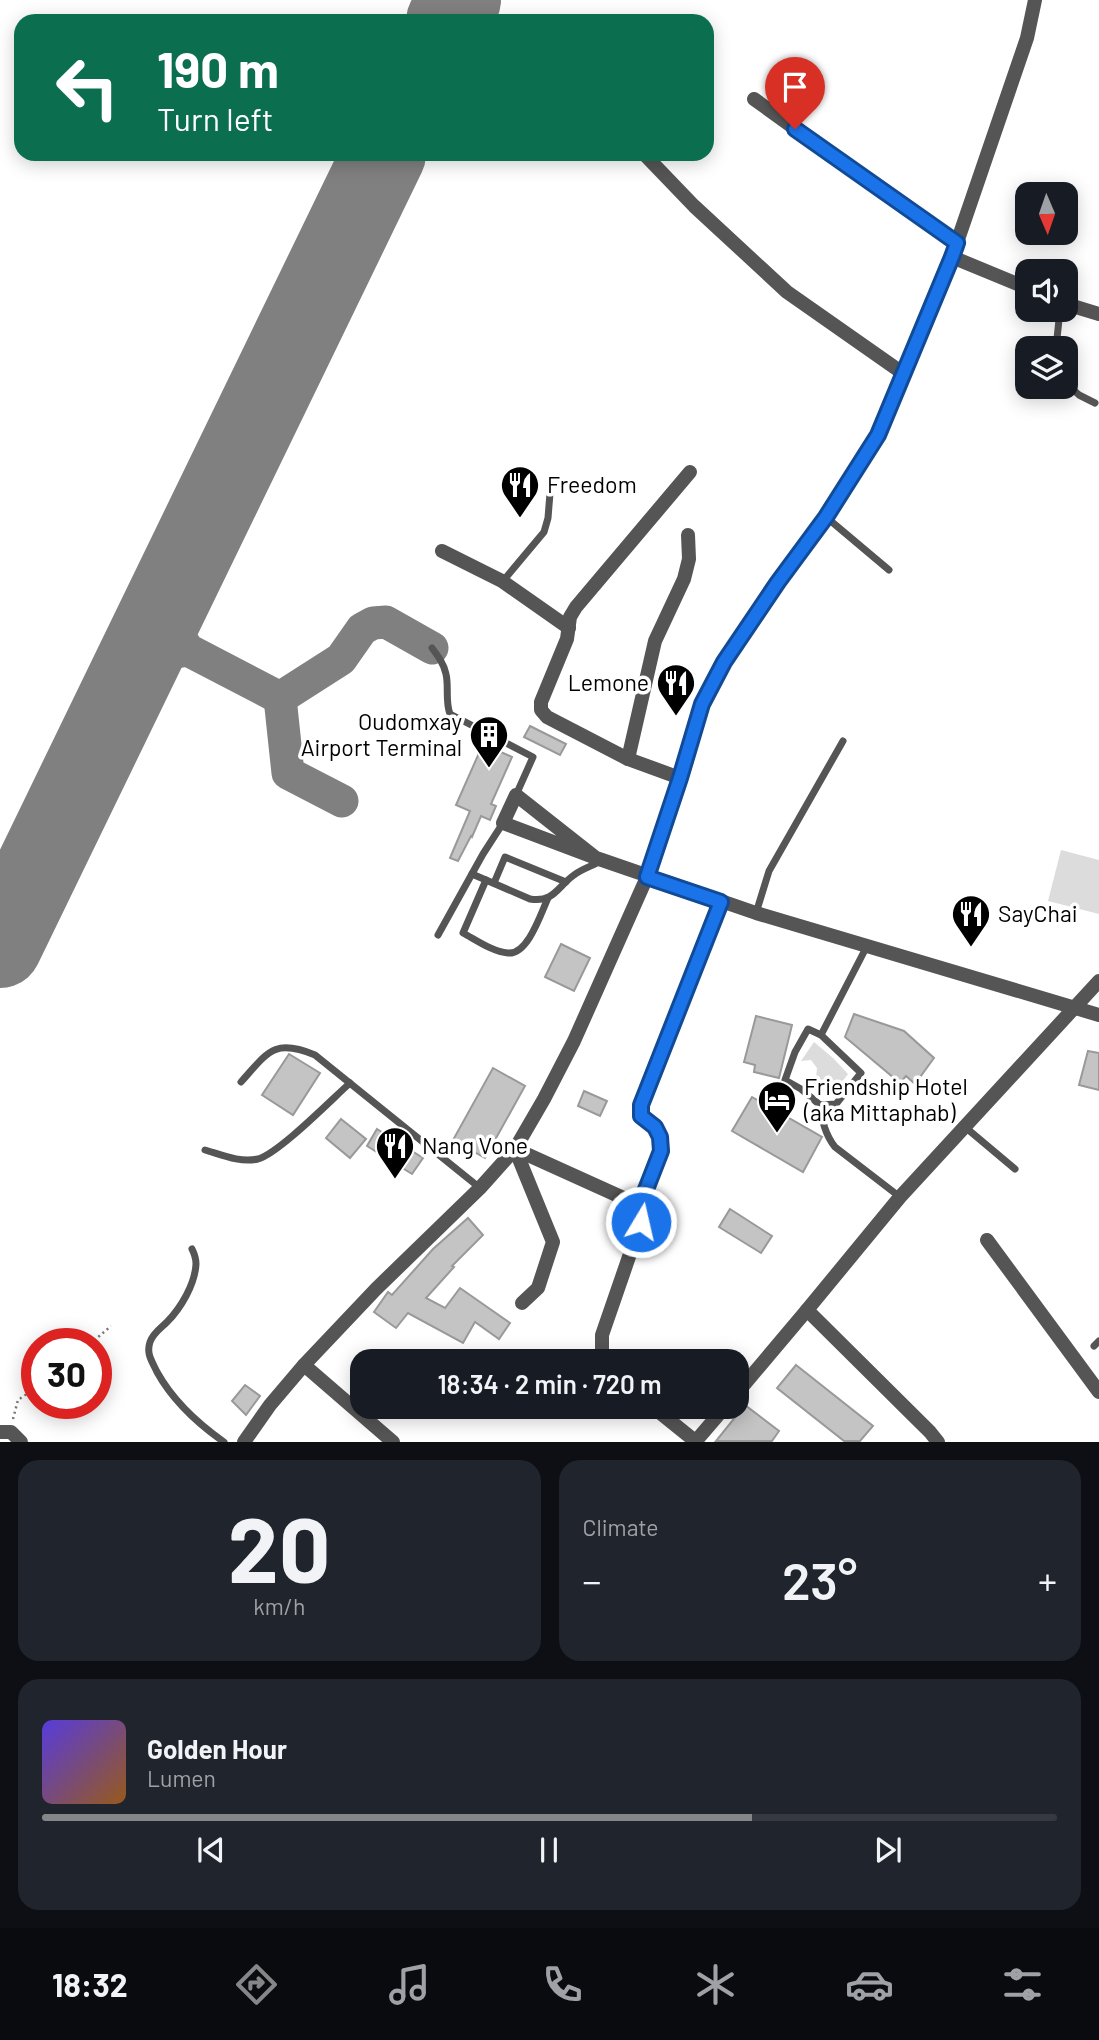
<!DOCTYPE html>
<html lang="en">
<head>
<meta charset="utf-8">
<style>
	body { margin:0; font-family:Barlow,sans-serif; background:#20242c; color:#f1f3f6; height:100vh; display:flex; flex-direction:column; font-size:26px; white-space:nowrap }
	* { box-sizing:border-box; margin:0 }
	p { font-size:23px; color:#9ea1a6 }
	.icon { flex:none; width:38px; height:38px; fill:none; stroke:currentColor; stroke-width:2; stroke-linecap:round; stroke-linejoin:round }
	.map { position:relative; height:1442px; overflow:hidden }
	.side { display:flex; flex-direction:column; gap:18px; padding:18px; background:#0d0f14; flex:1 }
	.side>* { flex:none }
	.banner { position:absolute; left:14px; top:14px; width:700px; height:147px; border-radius:21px; box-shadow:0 4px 18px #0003; background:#0b6e4f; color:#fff; overflow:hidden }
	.needle { width:46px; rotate:178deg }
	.tools { position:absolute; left:1015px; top:182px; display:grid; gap:14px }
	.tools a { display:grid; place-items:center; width:63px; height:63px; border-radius:14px; background:#171b24; box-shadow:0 4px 18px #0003; font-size:35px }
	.speed { position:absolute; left:21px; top:1328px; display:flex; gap:14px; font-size:35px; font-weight:700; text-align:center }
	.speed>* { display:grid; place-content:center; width:91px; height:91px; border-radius:50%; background:#171b24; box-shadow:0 4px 18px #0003; line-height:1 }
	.speed .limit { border:10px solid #d22; background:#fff; color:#111 }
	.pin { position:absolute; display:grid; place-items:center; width:60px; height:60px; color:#fff; margin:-72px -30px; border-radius:50% 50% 50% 0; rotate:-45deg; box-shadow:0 0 7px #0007 }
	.pin .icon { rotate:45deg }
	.me { position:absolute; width:77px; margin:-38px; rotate:9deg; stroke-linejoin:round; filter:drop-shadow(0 0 5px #0008) }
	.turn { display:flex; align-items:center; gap:24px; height:147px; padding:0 28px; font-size:32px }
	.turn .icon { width:91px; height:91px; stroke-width:2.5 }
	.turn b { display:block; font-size:49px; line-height:60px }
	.big { font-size:52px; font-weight:600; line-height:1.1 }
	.side .widget { flex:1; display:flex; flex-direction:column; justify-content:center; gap:10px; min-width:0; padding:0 24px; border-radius:21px; background:#20242c }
	.side .dial { align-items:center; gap:0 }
	.dial b { font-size:91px; line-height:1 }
	.song { display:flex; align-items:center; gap:21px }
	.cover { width:84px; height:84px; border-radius:10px; background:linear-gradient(135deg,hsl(250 70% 55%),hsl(30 70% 35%)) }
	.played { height:7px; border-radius:4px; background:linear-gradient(90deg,#858687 70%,#363941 70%) }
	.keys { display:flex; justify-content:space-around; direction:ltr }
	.heat { display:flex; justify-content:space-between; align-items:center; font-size:38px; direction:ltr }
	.side .tiles { flex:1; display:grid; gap:18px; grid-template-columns:1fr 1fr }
	.widget:last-child { grid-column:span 2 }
	.trip { position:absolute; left:350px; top:1349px; width:399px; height:70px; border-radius:21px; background:#171b24; box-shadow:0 4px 18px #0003; font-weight:600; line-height:70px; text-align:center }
	.menu { display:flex; height:112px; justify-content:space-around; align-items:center; background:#090b0e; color:#9ea1a6 }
	.menu .icon { width:49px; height:49px }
	.menu .on { color:#858687 }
	.menu b { font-size:32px; color:#f1f3f6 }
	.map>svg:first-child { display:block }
	.green { fill:#dcdcdc }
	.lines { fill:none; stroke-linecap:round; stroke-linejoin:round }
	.taxiway { stroke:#808080; stroke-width:33 }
	.runway { stroke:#808080; stroke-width:84 }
	.building { fill:#c4c4c4; stroke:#999; stroke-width:2 }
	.path { stroke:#777; stroke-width:2.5; stroke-dasharray:2 3.5; stroke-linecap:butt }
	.service { stroke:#555; stroke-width:7 }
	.minor { stroke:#555; stroke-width:14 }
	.tertiary { stroke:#555; stroke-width:14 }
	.route-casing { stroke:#114b97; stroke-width:18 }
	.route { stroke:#1a73e8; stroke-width:12 }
	.labels { text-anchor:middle; stroke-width:7; stroke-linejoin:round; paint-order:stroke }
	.poi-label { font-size:23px; fill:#000; stroke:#fff; text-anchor:start }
</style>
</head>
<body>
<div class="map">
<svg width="1099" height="1442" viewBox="0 0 1099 1442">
	<rect width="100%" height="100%" fill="#fff"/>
	<g class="green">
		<polygon points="1061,850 1099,860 1099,914 1048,901"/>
		<polygon points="814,1042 833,1058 848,1074 830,1098 812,1080 816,1078 817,1068 811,1060 801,1061"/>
	</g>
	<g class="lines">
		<g class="taxiway">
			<polyline points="169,597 175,630 188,650 280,698"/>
			<path d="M127,684C146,662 159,654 188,650"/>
			<polyline points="280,698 341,659 362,629 373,623 386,622 432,648"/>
			<polyline points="280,698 288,773 342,801"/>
		</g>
		<g class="runway">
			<polyline points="448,21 459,0"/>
			<polyline points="0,946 384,154"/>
		</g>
	</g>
	<g class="building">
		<polygon points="530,726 566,744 560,755 524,737"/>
		<polygon points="483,744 512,757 491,804 496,806 490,820 481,816 472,837 471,836 458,861 450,858 470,811 456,805"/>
		<polygon points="561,944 590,958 574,991 545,977"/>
		<polygon points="854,1014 904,1031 934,1058 915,1084 906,1076 900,1083 845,1037"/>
		<polygon points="756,1016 792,1025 779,1078 754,1072 755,1065 744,1062"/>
		<polygon points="1088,1051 1099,1053 1099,1090 1079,1085"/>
		<polygon points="289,1054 320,1073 293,1115 262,1095"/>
		<polygon points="493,1068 525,1086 485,1158 453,1140"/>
		<polygon points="584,1091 607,1101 600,1116 578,1106"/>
		<polygon points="752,1097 822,1137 803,1172 732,1131"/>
		<polygon points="341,1119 366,1139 350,1158 326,1138"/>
		<polygon points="377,1129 423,1158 412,1174 367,1146"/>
		<polygon points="730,1209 772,1236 761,1253 719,1227"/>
		<polygon points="468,1218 483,1235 452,1266 454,1267 426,1298 445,1308 460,1288 510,1323 499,1339 475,1322 463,1343 408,1313 396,1328 374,1312 388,1292 392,1295 433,1249"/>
		<polygon points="796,1365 873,1426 860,1441 844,1441 777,1388"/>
		<polygon points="245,1385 260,1396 246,1415 232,1401"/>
		<polygon points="745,1405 779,1431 772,1441 716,1441"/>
	</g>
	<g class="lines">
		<g class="path">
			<polyline points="90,1344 111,1326"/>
			<polyline points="13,1419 18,1400 37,1387"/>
		</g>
		<g class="service">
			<polyline points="1056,348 1060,310"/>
			<polyline points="1066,383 1079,395 1095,403"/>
			<polyline points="826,517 889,570"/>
			<polyline points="503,581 544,532 548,518 550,493"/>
			<path d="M432,648C438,656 444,664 446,674C449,687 445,701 450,714L533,757L516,795"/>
			<path d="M472,874L530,899C554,903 557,887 574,875C582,869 592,866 601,861"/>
			<path d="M486,880L463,933C476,940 493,952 508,953C528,955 541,913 548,898"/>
			<polyline points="494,883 505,857 566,882"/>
			<polyline points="756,913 769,871 843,741"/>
			<polyline points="438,935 483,854 503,823"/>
			<path d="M867,946L821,1035L808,1029L795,1052L785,1080L801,1089L820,1105C821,1119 826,1136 835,1147L900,1197"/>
			<path d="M241,1082C268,1052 274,1038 315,1055L480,1188"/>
			<polyline points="820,1105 836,1104 861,1073 821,1035"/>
			<polyline points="965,1127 1015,1169"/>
			<path d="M205,1150C222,1155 240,1163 258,1159C279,1153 331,1100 350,1083"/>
			<path d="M192,1249C194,1253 196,1260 196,1264C195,1284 181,1308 167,1322C161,1328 153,1333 150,1342C146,1354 152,1361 157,1372C173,1401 197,1423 224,1442"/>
			<polyline points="1094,1346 1099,1341"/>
		</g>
		<g class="minor">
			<polyline points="754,99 918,217 957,243"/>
			<polyline points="644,154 694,206 787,292 904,374"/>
			<polyline points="952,257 1027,38 1035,0"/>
			<polyline points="1066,304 1099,314"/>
			<polyline points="442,551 502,581 569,628"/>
			<polyline points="628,759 655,641 684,579 689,559 688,535"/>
			<polyline points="680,778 628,759 547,717 541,710 541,702 567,639 570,617 576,607 690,472"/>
			<path d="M515,1149L641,1206C646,1185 671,1145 655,1126C651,1123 645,1119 641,1116V1105L721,902"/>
			<polyline points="515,1149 553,1242 538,1288 522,1303"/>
			<polyline points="987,1240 1099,1392"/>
			<polyline points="807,1310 930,1432 938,1442"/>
			<polyline points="607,1362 602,1355 602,1335 641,1222 641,1206"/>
			<polyline points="304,1365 393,1442"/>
			<polyline points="653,1407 695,1441"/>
			<polyline points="0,1432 11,1432 21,1442"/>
			<polyline points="244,1442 270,1405 304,1365 376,1289 480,1188 515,1149 544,1099 574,1041 647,877 702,704 724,662 778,582 826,517 878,435 952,257 1027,288"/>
		</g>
		<g class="tertiary">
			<polyline points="596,858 516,795 503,823 596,858 602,860 756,913 1099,1015"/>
			<polyline points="737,1393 807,1310 900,1197 1099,981"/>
			<polyline points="695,1442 725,1407"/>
		</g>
	</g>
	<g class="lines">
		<g class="route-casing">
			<polyline id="route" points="641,1222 645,1192 661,1151 660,1137 655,1127 641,1116 641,1105 721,902 647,877 680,778 702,704 724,662 778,582 826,517 878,435 952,257 957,243 795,129"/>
		</g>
		<use href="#route" class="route"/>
	</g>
	<defs>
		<g id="restaurant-pin" transform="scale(2.0125)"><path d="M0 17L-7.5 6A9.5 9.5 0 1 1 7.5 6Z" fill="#000" stroke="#fff"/><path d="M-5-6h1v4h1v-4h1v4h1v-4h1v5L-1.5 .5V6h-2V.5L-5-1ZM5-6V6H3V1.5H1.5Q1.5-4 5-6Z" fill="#fff"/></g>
		<g id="building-pin" transform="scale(2.0125)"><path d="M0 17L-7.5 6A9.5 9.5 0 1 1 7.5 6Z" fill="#000" stroke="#fff"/><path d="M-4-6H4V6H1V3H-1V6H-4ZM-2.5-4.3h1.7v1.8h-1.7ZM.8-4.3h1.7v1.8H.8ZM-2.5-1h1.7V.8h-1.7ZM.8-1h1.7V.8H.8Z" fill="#fff"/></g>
		<g id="hotel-pin" transform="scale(2.0125)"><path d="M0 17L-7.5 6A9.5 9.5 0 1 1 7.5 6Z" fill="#000" stroke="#fff"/><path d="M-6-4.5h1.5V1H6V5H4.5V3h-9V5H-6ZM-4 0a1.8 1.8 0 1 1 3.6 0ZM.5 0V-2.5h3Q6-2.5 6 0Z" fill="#fff"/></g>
	</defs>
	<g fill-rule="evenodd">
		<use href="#restaurant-pin" x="520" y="485"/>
		<use href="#restaurant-pin" x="676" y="683"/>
		<use href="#building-pin" x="489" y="735"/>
		<use href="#restaurant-pin" x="971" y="914"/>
		<use href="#hotel-pin" x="777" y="1100"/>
		<use href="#restaurant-pin" x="395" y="1146"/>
	</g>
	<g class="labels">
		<g class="poi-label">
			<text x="547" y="493">Freedom</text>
			<text x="649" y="691" text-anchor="end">Lemone</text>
			<text x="462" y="730" text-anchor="end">Oudomxay<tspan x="462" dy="26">Airport Terminal</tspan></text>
			<text x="998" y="922">SayChai</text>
			<text x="804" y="1095">Friendship Hotel<tspan x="804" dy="26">(aka Mittaphab)</tspan></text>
			<text x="422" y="1154">Nang Vone</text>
		</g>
	</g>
</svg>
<div class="tools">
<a><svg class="needle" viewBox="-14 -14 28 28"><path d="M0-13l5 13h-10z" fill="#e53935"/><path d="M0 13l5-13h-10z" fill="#9ea1a6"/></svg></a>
<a><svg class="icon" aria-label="sound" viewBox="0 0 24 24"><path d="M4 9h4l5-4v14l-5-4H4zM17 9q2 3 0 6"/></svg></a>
<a><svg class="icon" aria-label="layers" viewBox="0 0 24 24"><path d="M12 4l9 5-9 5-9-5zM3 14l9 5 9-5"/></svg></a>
</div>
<div class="speed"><div class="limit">30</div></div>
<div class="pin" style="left:795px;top:129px;background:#d93025"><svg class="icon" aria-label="arrive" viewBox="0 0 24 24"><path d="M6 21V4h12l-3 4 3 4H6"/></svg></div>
<svg class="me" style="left:641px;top:1222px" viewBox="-20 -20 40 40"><circle r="17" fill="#1a73e8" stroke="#fff" stroke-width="3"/><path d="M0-11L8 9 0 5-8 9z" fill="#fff"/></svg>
<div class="trip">18:34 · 2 min · 720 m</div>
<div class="banner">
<div class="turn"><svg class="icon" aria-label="left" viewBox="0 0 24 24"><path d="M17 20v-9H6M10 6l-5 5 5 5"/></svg><div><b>190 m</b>Turn left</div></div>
</div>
</div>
<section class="side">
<div class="tiles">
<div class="widget dial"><b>20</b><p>km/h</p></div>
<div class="widget"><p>Climate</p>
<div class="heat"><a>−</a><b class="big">23°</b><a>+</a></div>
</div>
<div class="widget">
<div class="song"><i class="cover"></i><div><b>Golden Hour</b><p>Lumen</p></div></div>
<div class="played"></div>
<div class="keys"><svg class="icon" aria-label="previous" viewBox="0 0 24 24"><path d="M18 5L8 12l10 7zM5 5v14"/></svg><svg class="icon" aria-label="pause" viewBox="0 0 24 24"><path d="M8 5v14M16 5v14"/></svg><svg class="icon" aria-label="next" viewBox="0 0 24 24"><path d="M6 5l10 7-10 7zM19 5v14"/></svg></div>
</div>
</div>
</section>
<nav class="menu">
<b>18:32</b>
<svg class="icon on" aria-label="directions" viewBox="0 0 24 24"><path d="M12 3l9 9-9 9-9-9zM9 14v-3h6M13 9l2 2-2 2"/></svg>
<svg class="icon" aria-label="music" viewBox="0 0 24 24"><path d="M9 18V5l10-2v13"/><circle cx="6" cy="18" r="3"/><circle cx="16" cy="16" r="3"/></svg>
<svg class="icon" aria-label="phone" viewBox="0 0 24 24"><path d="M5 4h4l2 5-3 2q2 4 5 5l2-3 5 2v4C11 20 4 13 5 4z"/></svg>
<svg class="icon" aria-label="climate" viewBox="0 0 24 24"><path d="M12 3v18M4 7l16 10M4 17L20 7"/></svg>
<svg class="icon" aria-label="car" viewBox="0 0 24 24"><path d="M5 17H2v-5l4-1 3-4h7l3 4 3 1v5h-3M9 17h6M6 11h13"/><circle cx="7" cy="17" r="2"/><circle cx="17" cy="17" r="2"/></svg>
<svg class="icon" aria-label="filters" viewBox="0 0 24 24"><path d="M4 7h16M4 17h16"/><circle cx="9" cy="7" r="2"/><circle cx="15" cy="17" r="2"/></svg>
</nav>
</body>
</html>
